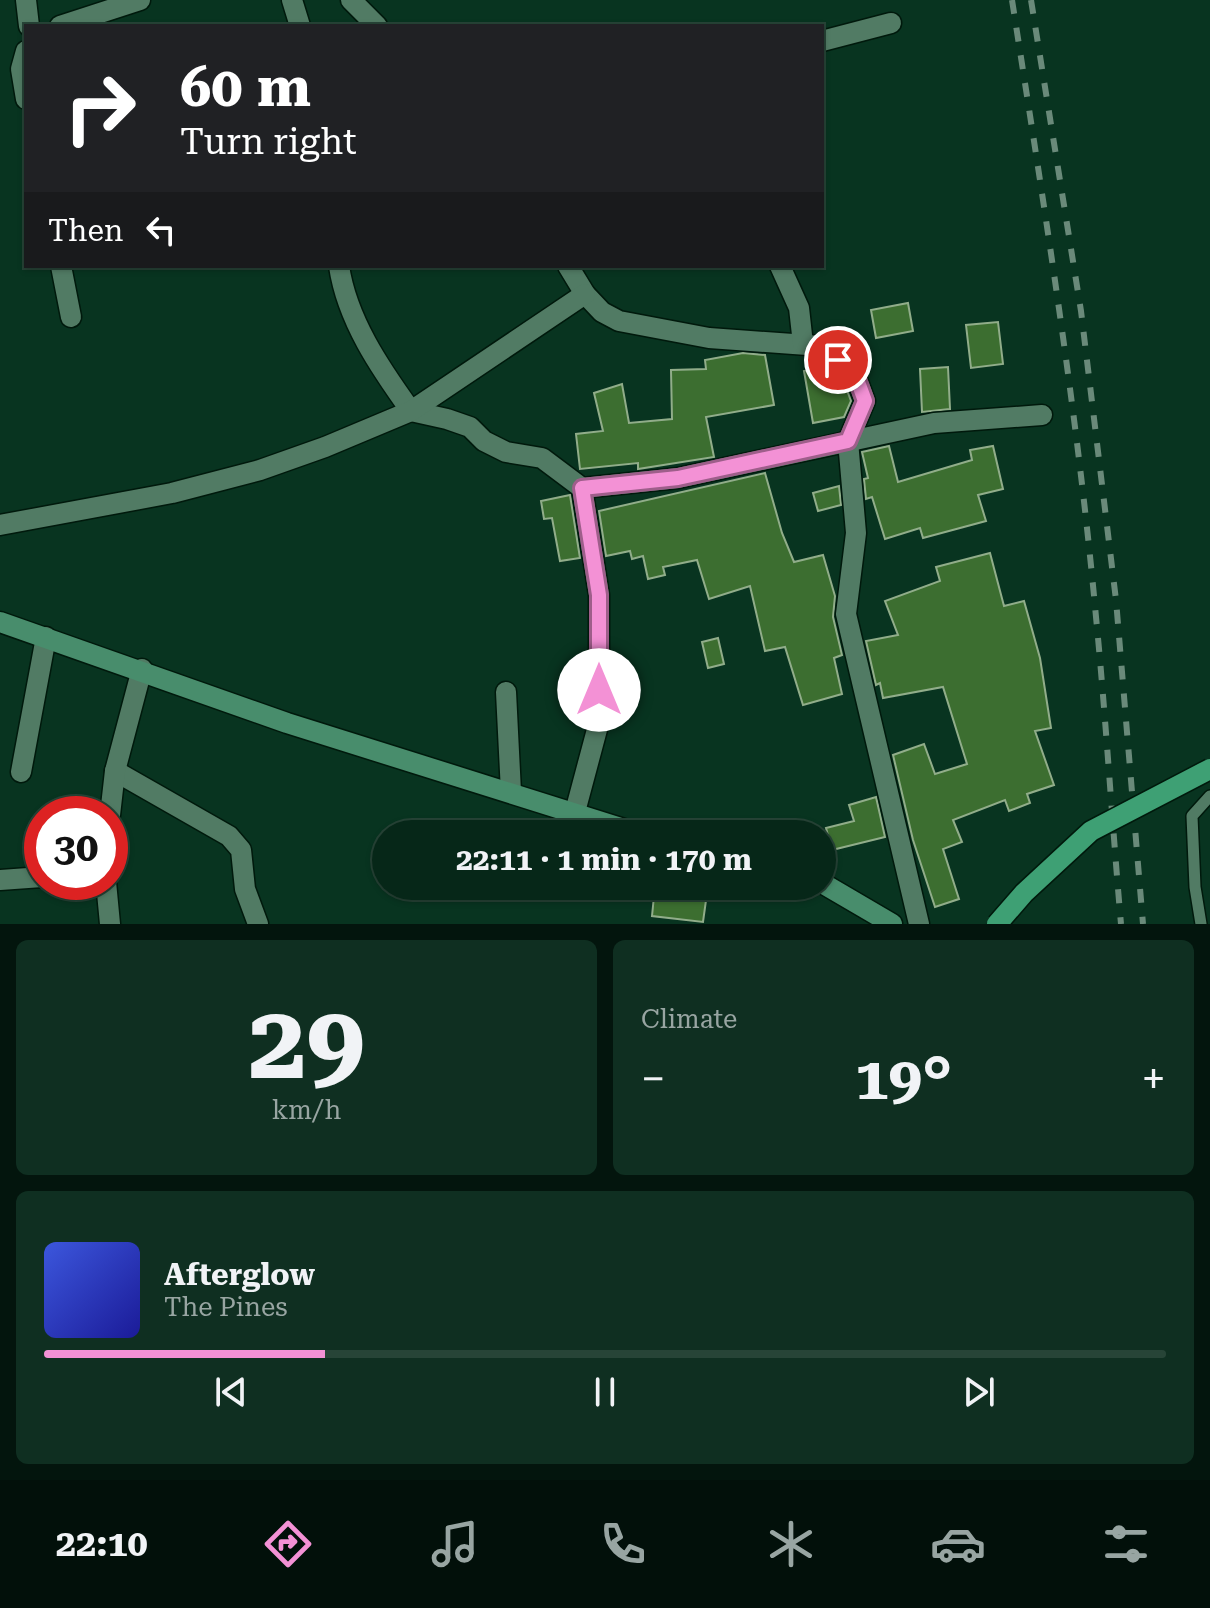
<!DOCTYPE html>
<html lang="en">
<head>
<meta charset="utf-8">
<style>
	body { margin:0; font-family:"Roboto Serif",serif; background:#0f2f21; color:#f1f3f6; height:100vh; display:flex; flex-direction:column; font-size:30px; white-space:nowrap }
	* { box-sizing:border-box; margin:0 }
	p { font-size:26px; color:#98a5a2 }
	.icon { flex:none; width:44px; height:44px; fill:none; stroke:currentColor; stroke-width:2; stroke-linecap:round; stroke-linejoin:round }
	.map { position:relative; height:924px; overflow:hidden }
	.details { display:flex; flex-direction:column; gap:16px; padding:16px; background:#03150d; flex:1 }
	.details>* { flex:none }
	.banner { position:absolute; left:24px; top:24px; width:800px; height:244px; border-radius:0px; box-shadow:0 2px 6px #0004,0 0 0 2px #274437; background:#202124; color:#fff; overflow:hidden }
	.speed { position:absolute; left:24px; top:796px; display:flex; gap:16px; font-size:40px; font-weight:700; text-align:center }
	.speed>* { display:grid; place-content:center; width:104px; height:104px; border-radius:50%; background:#062718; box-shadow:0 2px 6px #0004,0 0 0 2px #274437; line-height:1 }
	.speed .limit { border:12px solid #d22; background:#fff; color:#111 }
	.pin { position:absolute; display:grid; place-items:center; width:68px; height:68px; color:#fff; margin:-34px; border:4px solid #fff; border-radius:50%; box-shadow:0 2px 8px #0007 }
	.me { position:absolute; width:88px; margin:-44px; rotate:0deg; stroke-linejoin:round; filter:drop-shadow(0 0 6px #0008) }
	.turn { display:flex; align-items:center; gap:28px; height:168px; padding:0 24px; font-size:36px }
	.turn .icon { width:104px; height:104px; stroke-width:2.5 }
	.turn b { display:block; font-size:56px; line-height:68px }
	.then { display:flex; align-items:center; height:76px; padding:0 24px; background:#0003; gap:16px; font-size:30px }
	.big { font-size:60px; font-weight:700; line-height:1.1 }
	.details .card { flex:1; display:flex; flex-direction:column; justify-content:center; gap:12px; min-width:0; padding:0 28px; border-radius:12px; background:#0f2f21 }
	.details .dial { align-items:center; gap:0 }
	.dial b { font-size:104px; line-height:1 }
	.song { display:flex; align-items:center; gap:24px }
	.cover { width:96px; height:96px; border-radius:12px; background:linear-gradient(135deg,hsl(230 70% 55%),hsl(240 70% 35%)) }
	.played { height:8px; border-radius:4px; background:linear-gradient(90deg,#f391d5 25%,#274437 25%) }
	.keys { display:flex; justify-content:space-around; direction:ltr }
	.heat { display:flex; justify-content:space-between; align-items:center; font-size:44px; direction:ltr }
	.details .tiles { flex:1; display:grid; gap:16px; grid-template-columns:1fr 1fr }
	.card:last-child { grid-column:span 2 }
	.trip { position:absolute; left:372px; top:820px; width:464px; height:80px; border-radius:40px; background:#062718; box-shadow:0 2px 6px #0004,0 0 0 2px #274437; font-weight:700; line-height:80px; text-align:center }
	.tabs { display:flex; height:128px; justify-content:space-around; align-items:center; background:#02100a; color:#98a5a2 }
	.tabs .icon { width:56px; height:56px }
	.tabs .on { color:#f391d5 }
	.tabs b { font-size:36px; color:#f1f3f6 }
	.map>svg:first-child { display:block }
	.building { fill:#3c6e30; stroke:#91ad8a; stroke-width:2 }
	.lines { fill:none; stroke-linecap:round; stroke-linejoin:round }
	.lane-casing { stroke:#00190c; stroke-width:14 }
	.street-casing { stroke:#00190c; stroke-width:23 }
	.secondary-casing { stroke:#00190c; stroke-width:23 }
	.lane { stroke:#517b64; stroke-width:11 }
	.street { stroke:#517b64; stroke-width:20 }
	.secondary { stroke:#488d6c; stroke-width:20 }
	.rail { stroke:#6a8a7a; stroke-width:6; stroke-dasharray:14 14; stroke-linecap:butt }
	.primary-bridge-casing { stroke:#00190c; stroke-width:23; stroke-linecap:butt }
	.primary-bridge { stroke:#3ea074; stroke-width:20 }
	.route-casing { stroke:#9e5e8a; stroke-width:20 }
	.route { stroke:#f391d5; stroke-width:14 }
</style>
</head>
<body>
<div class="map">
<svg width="1210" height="924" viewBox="0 0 1210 924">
	<rect width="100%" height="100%" fill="#083420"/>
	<g class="building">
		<polygon points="908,303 913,331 876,338 871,310"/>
		<polygon points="998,322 1003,364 971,368 966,325"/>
		<polygon points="743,353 765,355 774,405 706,417 714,457 638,469 638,463 580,469 576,434 603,431 594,393 622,384 629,423 672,419 671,370 706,369 705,360"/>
		<polygon points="826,367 832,372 835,387 845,385 851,401 844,417 813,423 804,371"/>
		<polygon points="948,367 950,409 922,412 920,369"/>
		<polygon points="889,446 898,482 972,460 970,450 993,446 1003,489 978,495 986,521 923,538 920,528 885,539 872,497 866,499 864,479 868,478 862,452"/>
		<polygon points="765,473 782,533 794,562 823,555 835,596 833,617 842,655 834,658 842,694 803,705 785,647 765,651 750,586 709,599 697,560 663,567 665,575 648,579 643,556 632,559 630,551 606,556 599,511"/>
		<polygon points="839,486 841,505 818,511 813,493"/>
		<polygon points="570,495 580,558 560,561 552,518 544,519 541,501"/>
		<polygon points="990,553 1004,606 1024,601 1040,658 1051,728 1035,731 1054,785 1027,794 1030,803 1009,811 1005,800 953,820 962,842 943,849 959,899 935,907 913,840 893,755 924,744 935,774 967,764 943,687 883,698 880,683 876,685 866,641 898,635 885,601 940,581 936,567"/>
		<polygon points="718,638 724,664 708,668 702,642"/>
		<polygon points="876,797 885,837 832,850 826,828 854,821 849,805"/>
		<polygon points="655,886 708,886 703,922 652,916"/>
	</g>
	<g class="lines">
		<g class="lane-casing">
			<polyline id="lane" points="1201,924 1195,887 1192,816 1210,796"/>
		</g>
		<g class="street-casing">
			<g id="street">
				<polyline points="26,0 29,26"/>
				<polyline points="292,0 300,26"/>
				<polyline points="351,0 377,26"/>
				<polyline points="60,26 140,0"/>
				<polyline points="822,41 891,23"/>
				<polyline points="26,51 21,69 26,99"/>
				<polyline points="61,266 71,317"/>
				<path d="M339,266C347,320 380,368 411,411L447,419L470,427L484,441L506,452L542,458L582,488L678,478L934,423L1042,415"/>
				<polyline points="568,266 585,294 602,312 619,321 709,338 821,346 855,374 865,401 848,441 856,533 846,614 919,924"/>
				<polyline points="780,266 799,308 803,344"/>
				<polyline points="0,525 172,493 260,470 325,447 411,411 585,294"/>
				<polyline points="506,692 511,792"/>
				<polyline points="115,771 229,836 241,850 245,889 258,924"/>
				<polyline points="21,772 46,637"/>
				<polyline points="575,812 599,722 599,595 582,488"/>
				<polyline points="110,815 115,771 142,669"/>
				<polyline points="0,880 42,877"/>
				<polyline points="106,882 110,924"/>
			</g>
		</g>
		<g class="secondary-casing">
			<g id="secondary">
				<polyline points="0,622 287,723 640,834"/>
				<polyline points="822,883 892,924"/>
			</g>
		</g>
		<use href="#lane" class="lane"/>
		<use href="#street" class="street"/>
		<use href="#secondary" class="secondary"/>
		<g class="rail">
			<path d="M1012,0C1044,205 1077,410 1096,617C1106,719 1112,822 1121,924"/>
			<polyline points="1031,0 1081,311 1116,600 1143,924"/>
		</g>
		<g class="primary-bridge-casing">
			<polyline id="primary-bridge" points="997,924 1024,893 1091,831 1210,769"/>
		</g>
		<use href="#primary-bridge" class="primary-bridge"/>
	</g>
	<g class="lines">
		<g class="route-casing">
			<polyline id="route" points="599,690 599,595 582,488 678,478 848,441 865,401 855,374 838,360"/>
		</g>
		<use href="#route" class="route"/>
	</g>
</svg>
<div class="speed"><div class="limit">30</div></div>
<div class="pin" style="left:838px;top:360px;background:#d93025"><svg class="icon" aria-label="arrive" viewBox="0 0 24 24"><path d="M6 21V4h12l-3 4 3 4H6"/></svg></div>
<svg class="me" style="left:599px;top:690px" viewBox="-20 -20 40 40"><circle r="19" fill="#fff"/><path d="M0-13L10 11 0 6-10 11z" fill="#f391d5"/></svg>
<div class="trip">22:11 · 1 min · 170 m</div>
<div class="banner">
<div class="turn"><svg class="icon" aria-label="right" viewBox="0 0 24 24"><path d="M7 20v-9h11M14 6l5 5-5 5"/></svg><div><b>60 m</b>Turn right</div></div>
<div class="then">Then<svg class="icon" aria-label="left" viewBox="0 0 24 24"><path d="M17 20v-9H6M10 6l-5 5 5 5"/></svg></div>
</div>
</div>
<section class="details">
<div class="tiles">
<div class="card dial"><b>29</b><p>km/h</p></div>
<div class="card"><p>Climate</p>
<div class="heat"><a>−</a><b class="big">19°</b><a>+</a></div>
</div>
<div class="card">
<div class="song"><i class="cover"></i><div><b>Afterglow</b><p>The Pines</p></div></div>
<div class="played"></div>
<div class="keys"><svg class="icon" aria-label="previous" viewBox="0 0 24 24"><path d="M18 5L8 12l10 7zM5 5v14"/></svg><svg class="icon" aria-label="pause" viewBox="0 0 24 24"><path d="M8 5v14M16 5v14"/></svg><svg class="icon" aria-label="next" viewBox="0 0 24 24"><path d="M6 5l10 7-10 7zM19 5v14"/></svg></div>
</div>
</div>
</section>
<nav class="tabs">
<b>22:10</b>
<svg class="icon on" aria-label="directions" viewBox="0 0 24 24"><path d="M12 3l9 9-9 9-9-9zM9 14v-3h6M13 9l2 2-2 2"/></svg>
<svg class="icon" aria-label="music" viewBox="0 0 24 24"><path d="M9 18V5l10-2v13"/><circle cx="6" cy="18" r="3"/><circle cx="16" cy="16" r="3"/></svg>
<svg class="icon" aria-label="phone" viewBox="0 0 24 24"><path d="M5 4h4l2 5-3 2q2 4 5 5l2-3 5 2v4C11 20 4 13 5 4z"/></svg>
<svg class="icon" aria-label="climate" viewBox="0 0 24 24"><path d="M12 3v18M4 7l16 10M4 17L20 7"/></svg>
<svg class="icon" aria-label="car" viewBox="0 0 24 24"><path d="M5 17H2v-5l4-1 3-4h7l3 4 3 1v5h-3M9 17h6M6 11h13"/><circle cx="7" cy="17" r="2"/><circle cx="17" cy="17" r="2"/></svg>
<svg class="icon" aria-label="filters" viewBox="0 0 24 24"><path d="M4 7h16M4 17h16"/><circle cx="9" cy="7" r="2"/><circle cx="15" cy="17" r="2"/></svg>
</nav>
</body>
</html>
